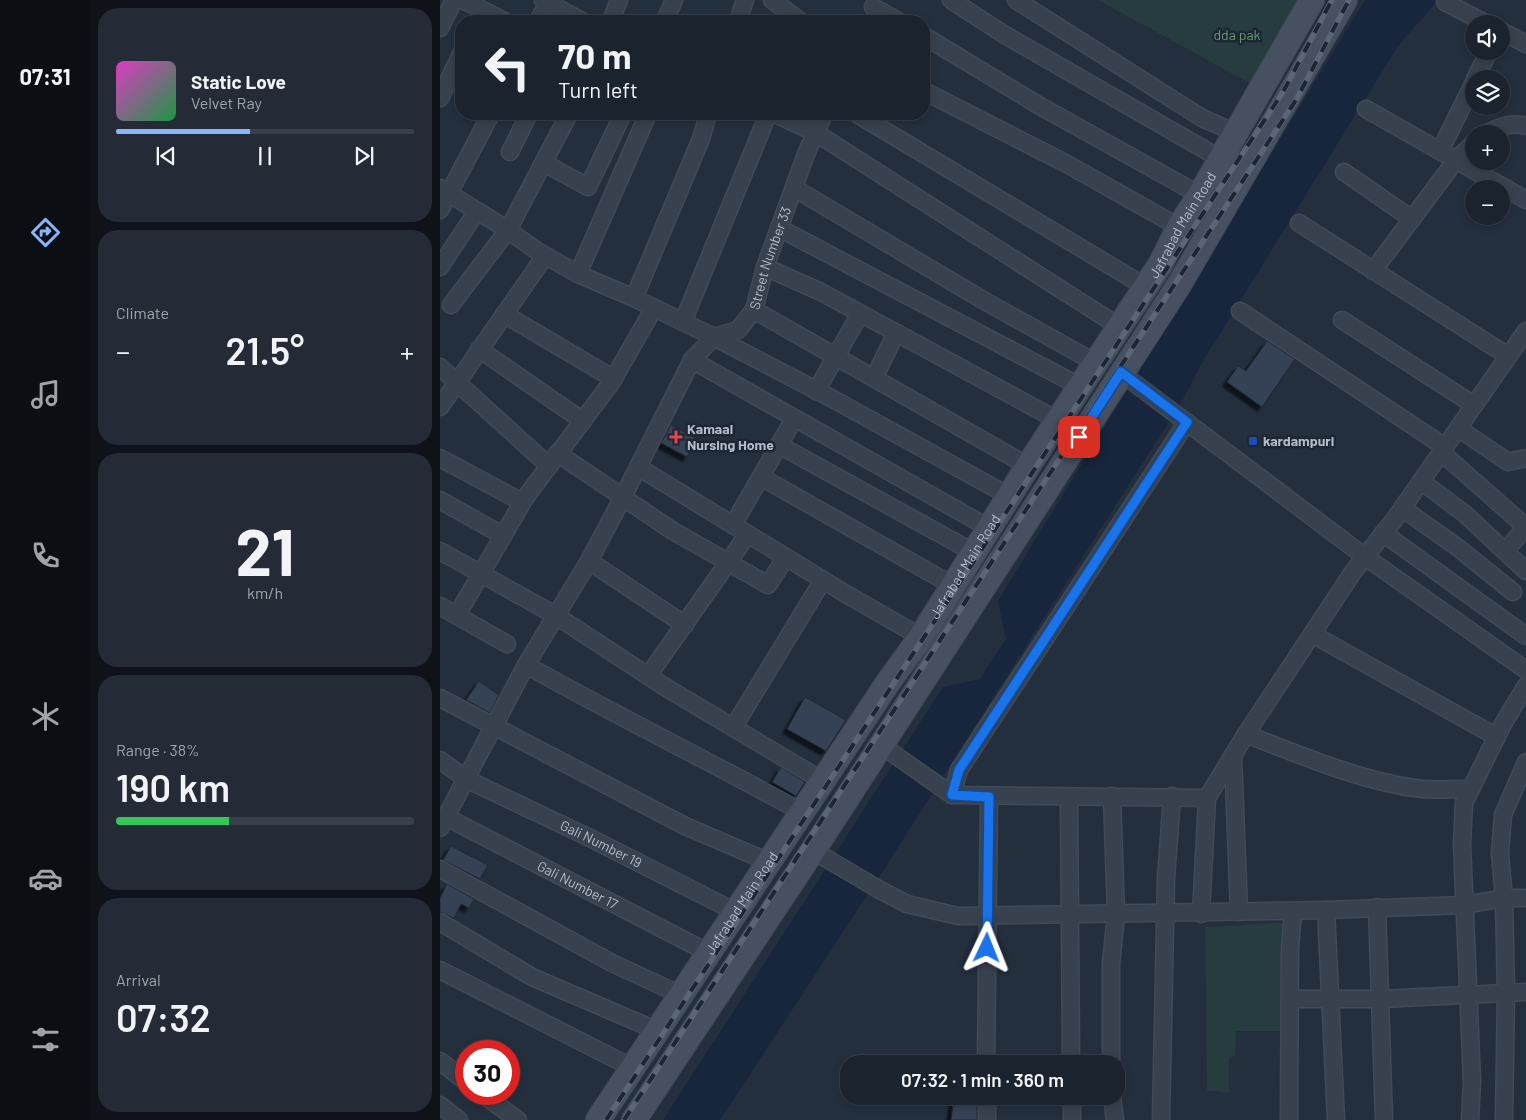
<!DOCTYPE html>
<html lang="en">
<head>
<meta charset="utf-8">
<style>
	body { margin:0; font-family:Barlow,sans-serif; background:#242b36; color:#f1f3f6; height:100vh; display:flex; flex-direction:column; font-size:19px; white-space:nowrap }
	* { box-sizing:border-box; margin:0 }
	p { font-size:16px; color:#a0a4aa }
	.icon { flex:none; width:28px; height:28px; fill:none; stroke:currentColor; stroke-width:2; stroke-linecap:round; stroke-linejoin:round }
	.map { position:relative; flex:1; overflow:hidden }
	.details { display:flex; flex-direction:column; gap:8px; padding:8px; background:#0f1319; width:350px }
	.details>* { flex:none }
	.banner { position:absolute; left:15px; top:15px; width:475px; height:105px; border-radius:20px; box-shadow:0 2px 8px #0003,0 0 0 1px #39404a; background:#1b232e; color:#f1f3f6; overflow:hidden }
	.buttons { position:absolute; left:1025px; top:15px; display:grid; gap:10px }
	.buttons a { display:grid; place-items:center; width:45px; height:45px; border-radius:50%; background:#1b232e; box-shadow:0 2px 8px #0003,0 0 0 1px #39404a; font-size:25px }
	.speed { position:absolute; left:15px; top:1040px; display:flex; gap:10px; font-size:25px; font-weight:700; text-align:center }
	.speed>* { display:grid; place-content:center; width:65px; height:65px; border-radius:50%; background:#1b232e; box-shadow:0 2px 8px #0003,0 0 0 1px #39404a; line-height:1 }
	.speed .limit { border:8px solid #d22; background:#fff; color:#111 }
	.pin { position:absolute; display:grid; place-items:center; width:42px; height:42px; color:#fff; margin:-21px; border-radius:10px; box-shadow:0 2px 8px #0006 }
	.me { position:absolute; width:55px; margin:-28px; rotate:2deg; stroke-linejoin:round; filter:drop-shadow(0 0 4px #0008) }
	.turn { display:flex; align-items:center; gap:18px; height:105px; padding:0 20px; font-size:22px }
	.turn .icon { width:65px; height:65px; stroke-width:2.5 }
	.turn b { display:block; font-size:35px; line-height:42px }
	.big { font-size:38px; font-weight:600; line-height:1.1 }
	.details .tile { flex:1; display:flex; flex-direction:column; justify-content:center; gap:8px; min-width:0; padding:0 18px; border-radius:20px; background:#242b36 }
	.details .dial { align-items:center; gap:0 }
	.dial b { font-size:65px; line-height:1 }
	.song { display:flex; align-items:center; gap:15px }
	.cover { width:60px; height:60px; border-radius:8px; background:linear-gradient(135deg,hsl(310 70% 55%),hsl(140 70% 35%)) }
	.played { height:5px; border-radius:2px; background:linear-gradient(90deg,#8ab4f8 45%,#39404a 45%) }
	.keys { display:flex; justify-content:space-around; direction:ltr }
	.heat { display:flex; justify-content:space-between; align-items:center; font-size:28px; direction:ltr }
	.charge { height:8px; border-radius:4px; background:linear-gradient(90deg,#34c759 38%,#39404a 0) }
	.trip { position:absolute; left:400px; top:1055px; width:285px; height:50px; border-radius:20px; background:#1b232e; box-shadow:0 2px 8px #0003,0 0 0 1px #39404a; font-weight:600; line-height:50px; text-align:center }
	main { display:flex; flex:1; min-height:0 }
	.dock { display:flex; flex-direction:column; width:90px; justify-content:space-around; align-items:center; background:#0b0e12; color:#a0a4aa }
	.dock .icon { width:35px; height:35px }
	.dock .current { color:#8ab4f8 }
	.dock b { font-size:22px; color:#f1f3f6 }
	.map>svg:first-child { display:block }
	.green { fill:#263c3f }
	.water { fill:#17263c }
	.building { fill:#364354; stroke:#1f2835; filter:url(#shadow) }
	.lines { fill:none; stroke-linecap:round; stroke-linejoin:round }
	.minor-casing { stroke:#414a57; stroke-width:19 }
	.secondary-casing { stroke:#414a57; stroke-width:26 }
	.minor { stroke:#38414e; stroke-width:16 }
	.secondary { stroke:#465061; stroke-width:24 }
	.rail-casing { stroke:#5a6575; stroke-width:5.5 }
	.rail { stroke:#1d2633; stroke-width:4; stroke-dasharray:11; stroke-linecap:butt }
	.route-casing { stroke:#114b97; stroke-width:12 }
	.route { stroke:#1a73e8; stroke-width:9 }
	.health-dot { fill:#e0444e; stroke:#1d2633; stroke-width:2 }
	.transit-dot { fill:#1a4fb4; stroke:#1d2633; stroke-width:2 }
	.labels { text-anchor:middle; stroke-width:5; stroke-linejoin:round; paint-order:stroke }
	.park-label { font-size:14px; fill:#6b9a76; stroke:#1d2633 }
	.street-label { font-size:14px; fill:#b4bcc9; stroke:#1d2633 }
	.poi-label { font-size:14px; font-weight:bold; fill:#b4bcc9; stroke:#1d2633; text-anchor:start }
</style>
</head>
<body>
<main>
<nav class="dock">
<b>07:31</b>
<svg class="icon current" aria-label="directions" viewBox="0 0 24 24"><path d="M12 3l9 9-9 9-9-9zM9 14v-3h6M13 9l2 2-2 2"/></svg>
<svg class="icon" aria-label="music" viewBox="0 0 24 24"><path d="M9 18V5l10-2v13"/><circle cx="6" cy="18" r="3"/><circle cx="16" cy="16" r="3"/></svg>
<svg class="icon" aria-label="phone" viewBox="0 0 24 24"><path d="M5 4h4l2 5-3 2q2 4 5 5l2-3 5 2v4C11 20 4 13 5 4z"/></svg>
<svg class="icon" aria-label="climate" viewBox="0 0 24 24"><path d="M12 3v18M4 7l16 10M4 17L20 7"/></svg>
<svg class="icon" aria-label="car" viewBox="0 0 24 24"><path d="M5 17H2v-5l4-1 3-4h7l3 4 3 1v5h-3M9 17h6M6 11h13"/><circle cx="7" cy="17" r="2"/><circle cx="17" cy="17" r="2"/></svg>
<svg class="icon" aria-label="filters" viewBox="0 0 24 24"><path d="M4 7h16M4 17h16"/><circle cx="9" cy="7" r="2"/><circle cx="15" cy="17" r="2"/></svg>
</nav>
<section class="details">
<div class="tile">
<div class="song"><i class="cover"></i><div><b>Static Love</b><p>Velvet Ray</p></div></div>
<div class="played"></div>
<div class="keys"><svg class="icon" aria-label="previous" viewBox="0 0 24 24"><path d="M18 5L8 12l10 7zM5 5v14"/></svg><svg class="icon" aria-label="pause" viewBox="0 0 24 24"><path d="M8 5v14M16 5v14"/></svg><svg class="icon" aria-label="next" viewBox="0 0 24 24"><path d="M6 5l10 7-10 7zM19 5v14"/></svg></div>
</div>
<div class="tile"><p>Climate</p>
<div class="heat"><a>−</a><b class="big">21.5°</b><a>+</a></div>
</div>
<div class="tile dial"><b>21</b><p>km/h</p></div>
<div class="tile"><p>Range · 38%</p><b class="big">190 km</b><div class="charge"></div></div>
<div class="tile"><p>Arrival</p><b class="big">07:32</b></div>
</section>
<div class="map">
<svg width="1086" height="1120" viewBox="0 0 1086 1120">
	<defs>
		<filter id="shadow"><feDropShadow dx="-4.5" dy="4.5" stdDeviation="1" flood-color="#0009"/></filter>
	</defs>
	<rect width="100%" height="100%" fill="#242f3e"/>
	<g class="green">
		<polygon points="658,0 857,0 813,85"/>
		<polygon points="858,922 859,1015 854,1031 796,1031 795,1056 789,1057 789,1093 767,1090 765,927"/>
	</g>
	<polygon class="water" points="925,0 998,0 958,46 763,361 742,401 441,874 280,1120 223,1120 503,687 540,679 566,639 558,601"/>
	<g class="building">
		<polygon points="827,341 855,359 822,407 787,382 798,366 806,371"/>
		<polygon points="231,425 257,439 247,457 221,443"/>
		<polygon points="39,681 59,695 50,713 26,700"/>
		<polygon points="365,697 406,720 386,751 347,729"/>
		<polygon points="341,767 365,782 356,796 332,782"/>
		<polygon points="11,846 48,865 40,879 3,860"/>
		<polygon points="7,884 34,899 29,908 21,904 14,918 0,912 0,898"/>
		<polygon points="514,1096 537,1096 537,1120 511,1120"/>
	</g>
	<g class="lines">
		<g class="minor-casing">
			<g id="minor">
				<polyline points="23,0 64,21"/>
				<polyline points="103,0 142,21"/>
				<polyline points="332,0 360,21"/>
				<polyline points="511,0 565,35 781,159"/>
				<polyline points="576,0 762,118 796,133"/>
				<polyline points="1005,2 1047,24"/>
				<polyline points="433,7 458,21"/>
				<polyline points="98,21 108,3"/>
				<polyline points="171,21 179,0"/>
				<polyline points="225,21 234,0"/>
				<polyline points="298,21 305,0"/>
				<polyline points="0,28 14,0"/>
				<polyline points="1061,31 1086,44"/>
				<polyline points="484,36 600,106 760,195"/>
				<polyline points="1035,79 1049,51"/>
				<polyline points="484,91 627,164 739,227"/>
				<polyline points="0,98 21,54"/>
				<polyline points="926,109 1086,200"/>
				<polyline points="335,114 376,133 680,327"/>
				<polyline points="417,114 706,287"/>
				<path d="M1045,134C1059,127 1070,122 1086,126"/>
				<polyline points="1000,151 1034,82"/>
				<polyline points="70,152 89,114"/>
				<polyline points="104,163 148,187 183,114"/>
				<polyline points="904,172 972,219"/>
				<polyline points="0,188 68,230 97,251 138,274 194,298 274,337 391,398 569,496"/>
				<polyline points="354,188 543,300 656,363"/>
				<polyline points="0,210 51,114"/>
				<polyline points="859,223 1068,356"/>
				<polyline points="339,228 641,387"/>
				<polyline points="0,267 37,211"/>
				<polyline points="325,267 381,292 619,421"/>
				<polyline points="933,271 1016,160 1034,143"/>
				<polyline points="138,274 208,114"/>
				<polyline points="194,298 261,139 268,114"/>
				<polyline points="11,305 68,230 129,114"/>
				<polyline points="314,310 588,466"/>
				<polyline points="800,311 1005,447"/>
				<polyline points="64,314 174,379"/>
				<polyline points="902,320 1034,405"/>
				<polyline points="243,322 328,114"/>
				<path id="s1" d="M274,337L298,330L314,310L325,267L366,154L384,114"/>
				<polyline points="39,349 143,421"/>
				<polyline points="252,360 549,528"/>
				<polyline points="0,367 108,465"/>
				<polyline points="681,373 924,556 1086,670"/>
				<polyline points="434,378 456,333"/>
				<polyline points="376,391 420,314"/>
				<polyline points="0,407 105,256"/>
				<polyline points="1018,428 1068,462 1086,458"/>
				<polyline points="339,445 533,552"/>
				<polyline points="1001,452 1086,527"/>
				<polyline points="117,453 233,531 328,585 346,557"/>
				<polyline points="0,458 82,502"/>
				<polyline points="198,467 406,594 481,637"/>
				<polyline points="321,477 512,585"/>
				<polyline points="981,481 1025,514 1086,571"/>
				<polyline points="0,500 62,535"/>
				<polyline points="962,508 1017,547 1073,592"/>
				<polyline points="293,525 354,419"/>
				<polyline points="943,533 1086,636"/>
				<polyline points="0,551 115,615 225,687 383,781"/>
				<polyline points="1065,551 1086,527"/>
				<polyline points="149,561 245,625"/>
				<polyline points="0,606 67,644"/>
				<polyline points="17,615 85,498 171,383 214,308"/>
				<polyline points="872,634 1057,737"/>
				<path d="M86,665C177,716 271,762 362,812"/>
				<polyline points="208,676 308,534"/>
				<polyline points="0,698 245,826 329,862"/>
				<polyline points="293,728 383,580"/>
				<path d="M806,734C859,755 926,783 983,789C998,790 1014,789 1029,789"/>
				<polyline points="441,745 512,795 767,798"/>
				<polyline points="793,755 799,912"/>
				<path id="s2" d="M0,760L26,779L150,838L296,912"/>
				<polyline points="512,795 519,770 747,422"/>
				<polyline points="629,797 631,1064"/>
				<path id="s3" d="M6,817L269,953"/>
				<polyline points="0,828 86,665 149,561 183,497 252,360 274,337"/>
				<polyline points="372,850 440,890 467,904 518,916 886,910 1025,905 1064,898 1086,898"/>
				<polyline points="0,869 172,963 241,995"/>
				<polyline points="937,907 944,1120"/>
				<polyline points="886,910 896,1120"/>
				<polyline points="761,914 767,798 806,734 913,572 954,520 1086,331"/>
				<polyline points="0,922 92,977 218,1031"/>
				<polyline points="0,970 193,1068"/>
				<polyline points="850,999 941,999 1086,992"/>
				<polyline points="0,1061 26,1082"/>
				<polyline points="546,1064 549,797"/>
				<polyline points="671,1064 671,964 676,914 672,796"/>
				<polyline points="42,1094 78,1120"/>
				<polyline points="547,1096 547,1120"/>
				<polyline points="632,1096 632,1120"/>
				<polyline points="672,1096 675,1120"/>
				<polyline points="0,1105 19,1120"/>
				<polyline points="721,1120 726,878 732,796"/>
				<polyline points="849,1120 850,949 853,911"/>
				<polyline points="1030,1120 1032,1081 1022,844 1024,803 1063,724 1086,686"/>
				<polyline points="1064,1120 1066,992 1064,898 1060,854 1063,815 1086,762"/>
			</g>
		</g>
		<g class="secondary-casing">
			<g id="secondary">
				<path id="s4" d="M158,1120L449,681L481,637L588,466L720,265L739,227L760,195L872,0"/>
				<polyline points="194,1120 387,829 739,285 905,0"/>
			</g>
		</g>
		<use href="#minor" class="minor"/>
		<use href="#secondary" class="secondary"/>
		<g class="rail-casing">
			<g id="rail">
				<polyline points="166,1120 843,92 892,0"/>
				<polyline points="184,1120 856,100 909,0"/>
			</g>
		</g>
		<use href="#rail" class="rail"/>
	</g>
	<g class="lines">
		<g class="route-casing">
			<polyline id="route" points="547,948 549,797 512,795 519,770 747,422 681,372 639,437"/>
		</g>
		<use href="#route" class="route"/>
	</g>
	<path class="health-dot" d="M233.5 429.5h5v5h5v5h-5v5h-5v-5h-5v-5h5z"/>
	<rect class="transit-dot" x="808" y="436" width="10" height="10" rx="2.5"/>
	<g class="labels">
		<g class="park-label">
			<text x="797" y="40">dda pak</text>
		</g>
		<g class="street-label">
			<text dy="5" stroke="none"><textPath href="#s4" startOffset="1069">Jafrabad Main Road</textPath></text>
			<text dy="5" stroke="none"><textPath href="#s1" startOffset="105">Street Number 33</textPath></text>
			<text dy="5" stroke="none"><textPath href="#s4" startOffset="664">Jafrabad Main Road</textPath></text>
			<text dy="5" stroke="none"><textPath href="#s2" startOffset="182">Gali Number 19</textPath></text>
			<text dy="5" stroke="none"><textPath href="#s3" startOffset="148">Gali Number 17</textPath></text>
			<text dy="5" stroke="none"><textPath href="#s4" startOffset="260">Jafrabad Main Road</textPath></text>
		</g>
		<g class="poi-label">
			<text x="247" y="434">Kamaal<tspan x="247" dy="16">Nursing Home</tspan></text>
			<text x="823" y="446">kardampuri</text>
		</g>
	</g>
</svg>
<div class="buttons">
<a><svg class="icon" aria-label="sound" viewBox="0 0 24 24"><path d="M4 9h4l5-4v14l-5-4H4zM17 9q2 3 0 6"/></svg></a>
<a><svg class="icon" aria-label="layers" viewBox="0 0 24 24"><path d="M12 4l9 5-9 5-9-5zM3 14l9 5 9-5"/></svg></a>
<a>+</a>
<a>−</a>
</div>
<div class="speed"><div class="limit">30</div></div>
<div class="pin" style="left:639px;top:437px;background:#d93025"><svg class="icon" aria-label="arrive" viewBox="0 0 24 24"><path d="M6 21V4h12l-3 4 3 4H6"/></svg></div>
<svg class="me" style="left:547px;top:948px" viewBox="-20 -20 40 40"><path d="M0-17L14 15 0 8-14 15z" fill="#1a73e8" stroke="#fff" stroke-width="4"/></svg>
<div class="trip">07:32 · 1 min · 360 m</div>
<div class="banner">
<div class="turn"><svg class="icon" aria-label="left" viewBox="0 0 24 24"><path d="M17 20v-9H6M10 6l-5 5 5 5"/></svg><div><b>70 m</b>Turn left</div></div>
</div>
</div>
</main>
</body>
</html>
